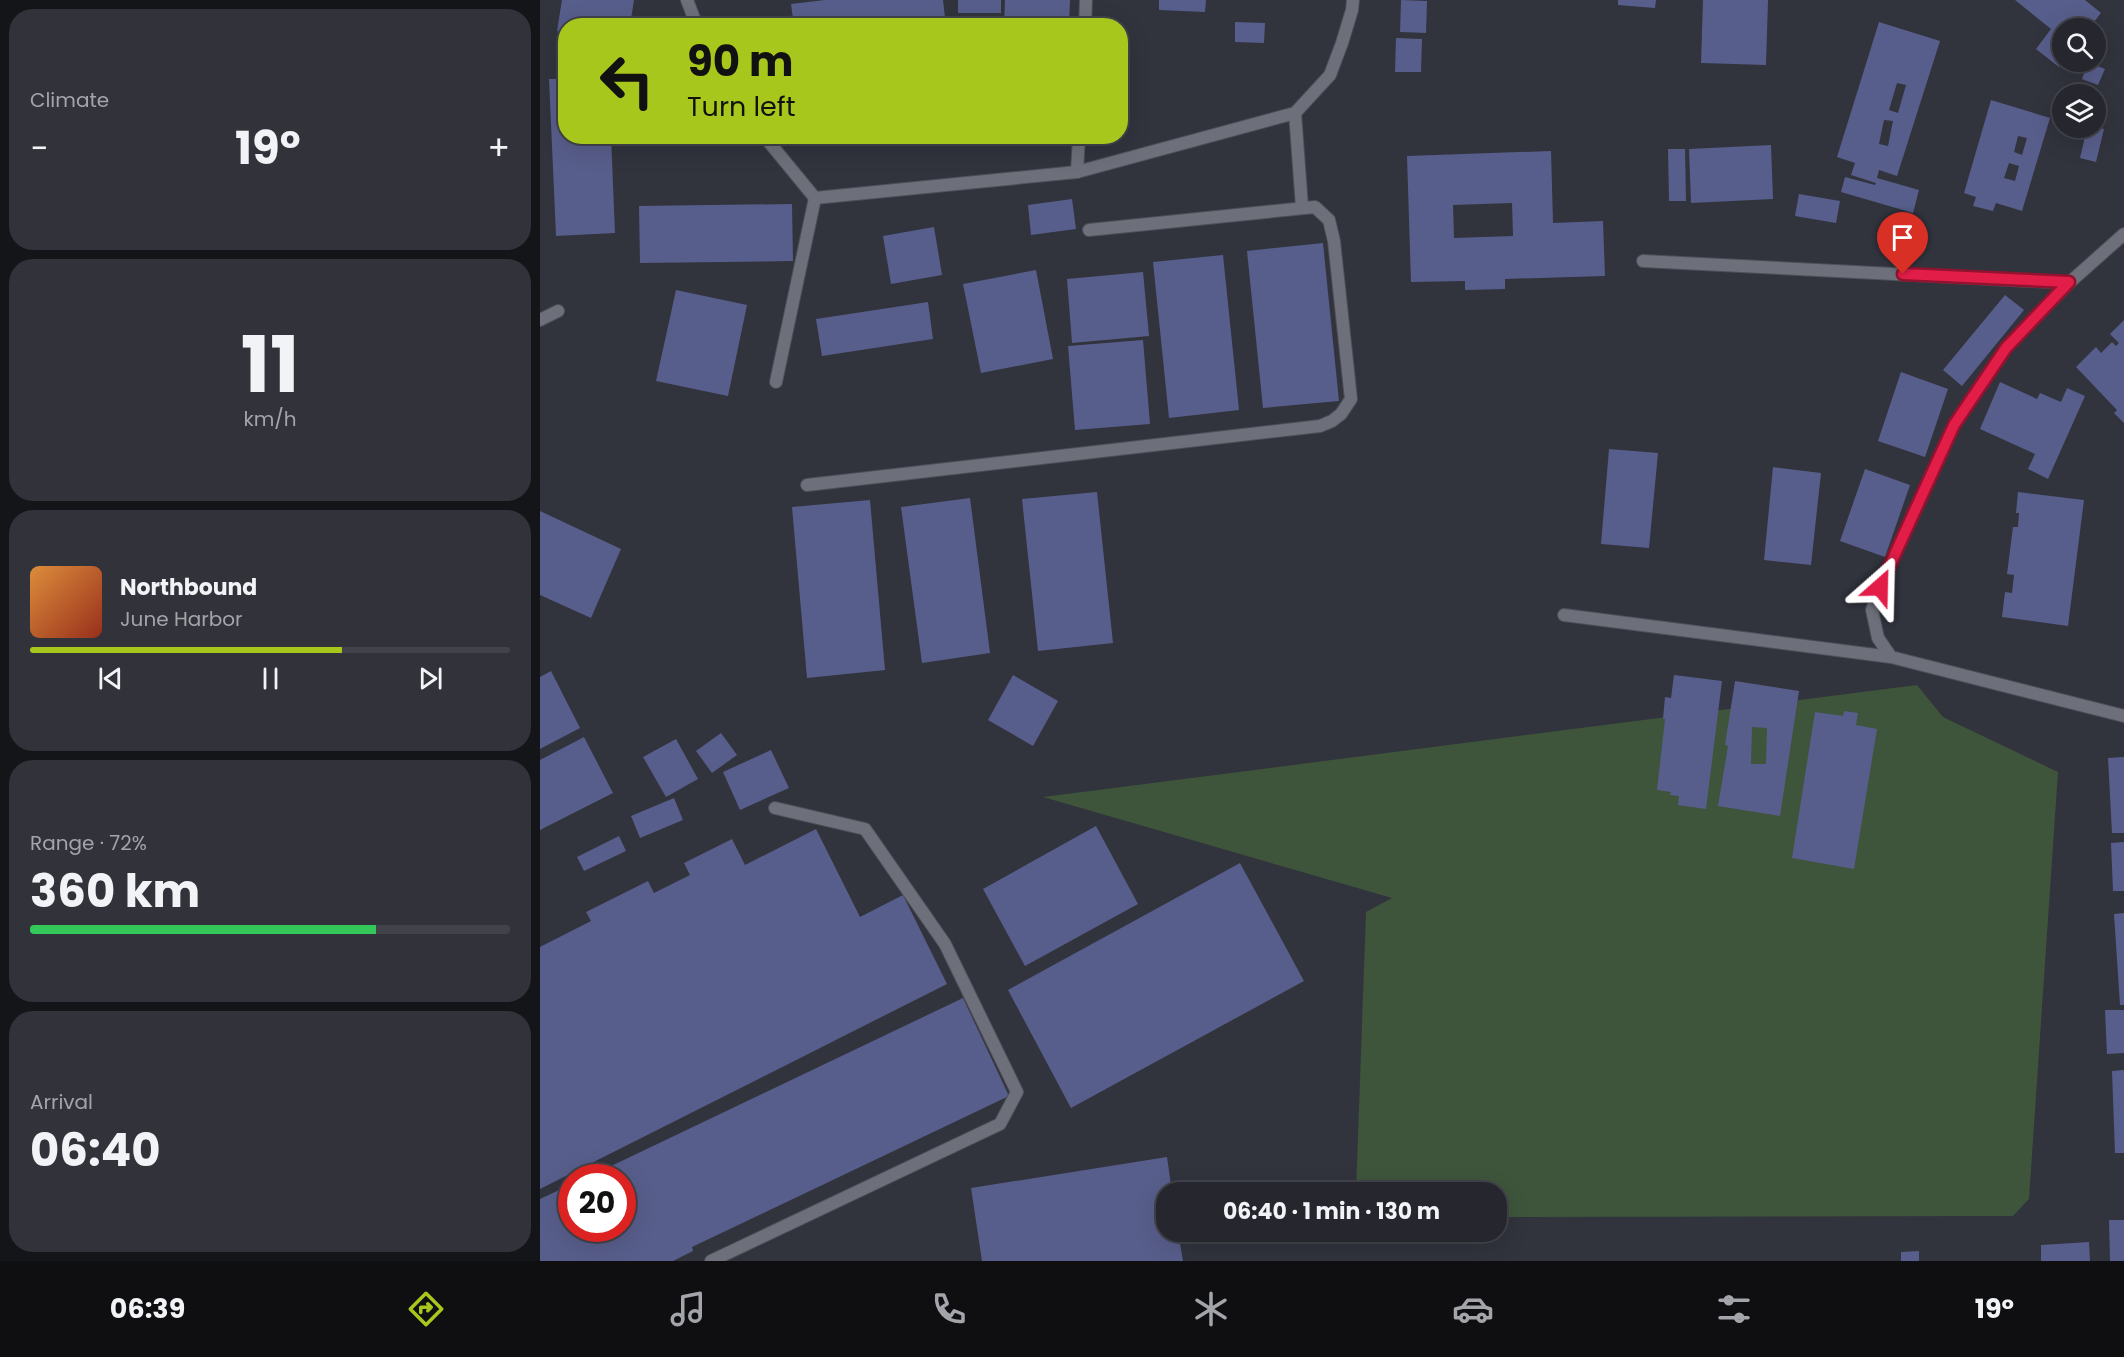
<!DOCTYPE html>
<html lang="en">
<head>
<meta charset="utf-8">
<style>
	body { margin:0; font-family:Poppins,sans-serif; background:#31323a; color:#f1f3f6; height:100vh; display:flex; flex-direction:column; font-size:22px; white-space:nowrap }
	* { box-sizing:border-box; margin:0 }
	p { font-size:20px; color:#a3a5aa }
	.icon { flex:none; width:33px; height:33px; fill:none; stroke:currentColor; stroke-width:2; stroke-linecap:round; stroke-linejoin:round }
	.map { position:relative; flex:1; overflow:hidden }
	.drawer { display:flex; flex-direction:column; gap:9px; padding:9px; background:#141519; width:540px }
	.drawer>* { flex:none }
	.guide { position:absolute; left:18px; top:18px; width:570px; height:126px; border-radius:24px; box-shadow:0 6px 24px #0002,0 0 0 2px #42434a; background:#a8c71d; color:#111; overflow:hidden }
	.tools { position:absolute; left:1512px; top:18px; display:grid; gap:12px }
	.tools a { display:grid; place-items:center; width:54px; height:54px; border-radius:50%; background:#25262e; box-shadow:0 6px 24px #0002,0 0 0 2px #42434a; font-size:30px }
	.speed { position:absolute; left:18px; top:1164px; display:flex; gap:12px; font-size:30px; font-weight:700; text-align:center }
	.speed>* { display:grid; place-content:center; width:78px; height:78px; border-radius:50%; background:#25262e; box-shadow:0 6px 24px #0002,0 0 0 2px #42434a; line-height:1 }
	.speed .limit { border:9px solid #d22; background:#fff; color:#111 }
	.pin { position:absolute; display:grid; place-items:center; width:51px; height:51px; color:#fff; margin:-62px -26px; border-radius:50% 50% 50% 0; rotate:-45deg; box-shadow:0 0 6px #0007 }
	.pin .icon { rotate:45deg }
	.me { position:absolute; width:66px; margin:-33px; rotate:25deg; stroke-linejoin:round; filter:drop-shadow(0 0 4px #0008) }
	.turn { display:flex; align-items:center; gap:21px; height:126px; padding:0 30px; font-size:27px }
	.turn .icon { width:78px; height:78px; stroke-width:2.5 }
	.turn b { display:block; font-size:42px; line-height:51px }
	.big { font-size:45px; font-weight:700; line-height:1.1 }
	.drawer .card { flex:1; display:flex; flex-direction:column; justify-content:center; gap:9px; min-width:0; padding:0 21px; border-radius:24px; background:#31323a }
	.drawer .dial { align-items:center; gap:0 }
	.dial b { font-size:78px; line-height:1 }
	.song { display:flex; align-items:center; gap:18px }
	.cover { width:72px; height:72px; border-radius:9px; background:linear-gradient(135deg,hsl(30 70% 55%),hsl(10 70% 35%)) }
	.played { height:6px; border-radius:3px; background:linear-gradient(90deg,#a8c71d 65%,#42434a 65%) }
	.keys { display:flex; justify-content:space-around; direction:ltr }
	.heat { display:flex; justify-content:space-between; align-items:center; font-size:33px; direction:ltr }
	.charge { height:9px; border-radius:4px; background:linear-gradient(90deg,#34c759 72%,#42434a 0) }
	.trip { position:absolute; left:616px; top:1182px; width:351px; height:60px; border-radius:24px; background:#25262e; box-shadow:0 6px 24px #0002,0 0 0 2px #42434a; font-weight:700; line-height:60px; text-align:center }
	.tab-bar { display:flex; height:96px; justify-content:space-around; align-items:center; background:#0f0f12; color:#a3a5aa }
	.tab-bar .icon { width:42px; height:42px }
	.tab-bar .on { color:#a8c71d }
	.tab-bar b { font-size:27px; color:#f1f3f6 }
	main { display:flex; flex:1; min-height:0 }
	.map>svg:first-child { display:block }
	.green { fill:#3e543b }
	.building { fill:#585e8b; fill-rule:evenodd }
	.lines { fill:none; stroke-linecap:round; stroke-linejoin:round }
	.lane-casing { stroke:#4e4f58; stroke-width:14 }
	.lane { stroke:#6d6f7a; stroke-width:12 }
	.route-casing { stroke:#92132f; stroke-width:15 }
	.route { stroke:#e11d48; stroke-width:10 }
</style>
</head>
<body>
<main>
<section class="drawer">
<div class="card"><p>Climate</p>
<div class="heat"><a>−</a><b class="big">19°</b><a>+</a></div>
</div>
<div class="card dial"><b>11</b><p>km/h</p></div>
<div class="card">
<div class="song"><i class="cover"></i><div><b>Northbound</b><p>June Harbor</p></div></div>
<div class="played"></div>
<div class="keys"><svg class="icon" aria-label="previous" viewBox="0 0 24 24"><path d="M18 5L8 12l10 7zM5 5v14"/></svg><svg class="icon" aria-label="pause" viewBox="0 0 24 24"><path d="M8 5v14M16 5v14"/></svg><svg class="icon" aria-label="next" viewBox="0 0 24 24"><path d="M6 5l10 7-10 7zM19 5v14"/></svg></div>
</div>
<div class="card"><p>Range · 72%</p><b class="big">360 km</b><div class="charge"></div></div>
<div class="card"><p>Arrival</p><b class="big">06:40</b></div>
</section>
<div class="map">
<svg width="1584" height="1261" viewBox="0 0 1584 1261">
	<rect width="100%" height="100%" fill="#31333d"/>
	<polygon class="green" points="1377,685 1403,717 1518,772 1489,1199 1473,1216 957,1217 957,1192 816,1192 826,912 852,898 503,797"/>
	<g class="building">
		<polygon points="22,0 94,0 90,26 26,26 26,33 17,31"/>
		<polygon points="285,0 403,0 406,26 254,26 251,4"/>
		<rect x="418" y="0" width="43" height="13"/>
		<polygon points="465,0 530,0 529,26 464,26"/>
		<polygon points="619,0 666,0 665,12 619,10"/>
		<polygon points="861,0 887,1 886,33 860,32"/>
		<polygon points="1078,0 1116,0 1115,8 1078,5"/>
		<polygon points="1163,0 1228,0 1226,65 1161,63"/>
		<polygon points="1475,0 1545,0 1561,13 1549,28 1522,28 1522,62 1519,67 1496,49 1511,29"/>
		<polygon points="695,22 725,23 724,43 695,42"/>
		<path d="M1339,22L1400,41L1357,176L1339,170L1337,178L1379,190L1373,213L1301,192L1305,177L1335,185L1336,183L1311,175L1315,163L1297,157ZM1357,83L1366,85L1358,113L1349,110ZM1344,120L1353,121L1348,146L1339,144Z"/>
		<polygon points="856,38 882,39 881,72 855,72"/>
		<polygon points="1548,62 1565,69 1558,85 1542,79"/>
		<polygon points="9,79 26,79 26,136 71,136 75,233 16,236"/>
		<path d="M1451,100L1510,118L1482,211L1456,203L1453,211L1433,206L1436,197L1424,193ZM1478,136L1487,138L1482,155L1474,152ZM1469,163L1479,166L1475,181L1464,178Z"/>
		<polygon points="1556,127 1564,129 1556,162 1540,158 1547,128"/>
		<polygon points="1231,145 1233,199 1151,203 1149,149"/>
		<polygon points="1128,149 1145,149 1146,201 1129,201"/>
		<path d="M1011,151L1013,223L1063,221L1065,276L965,279V289L925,290V281L871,282L867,156ZM972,203L973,236L914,238L913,205Z"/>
		<polygon points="1259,194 1300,201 1296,223 1255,216"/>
		<polygon points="532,199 536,229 491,235 488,205"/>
		<polygon points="252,204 253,261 100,263 99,206"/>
		<polygon points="394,227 402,275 351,284 343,236"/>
		<polygon points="783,243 799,401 723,408 707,251"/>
		<polygon points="683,255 699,410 629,418 613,262"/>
		<polygon points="496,270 513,359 441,373 423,284"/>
		<polygon points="603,272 609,336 532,343 527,279"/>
		<polygon points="136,290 207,305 188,396 116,381"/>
		<polygon points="1465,295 1484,310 1422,386 1403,370"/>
		<polygon points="388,302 393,339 282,356 276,319"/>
		<polygon points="1584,320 1584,423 1574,413 1577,410 1536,367 1556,347 1561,353 1572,342 1576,346 1579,343 1570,334"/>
		<polygon points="603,340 610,424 535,430 528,346"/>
		<polygon points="1361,372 1408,389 1385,457 1338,441"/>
		<polygon points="1460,382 1497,399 1500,393 1521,402 1527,388 1545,396 1508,479 1488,469 1495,454 1440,429"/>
		<polygon points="1069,449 1118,453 1109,548 1061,544"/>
		<polygon points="1233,467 1281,473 1271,565 1224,560"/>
		<polygon points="1325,469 1370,485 1345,557 1300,541"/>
		<polygon points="557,492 573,643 498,651 482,499"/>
		<polygon points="1478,492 1544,500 1528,626 1462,617 1465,592 1472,593 1474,575 1467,574 1473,527 1478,527 1479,513 1476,513"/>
		<polygon points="430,498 450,653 382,663 361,507"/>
		<polygon points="330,500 345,670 267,678 252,507"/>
		<polygon points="0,511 81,549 51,618 0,595"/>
		<polygon points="11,671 40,728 0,749 0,677"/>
		<polygon points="473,675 518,701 493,746 448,720"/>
		<polygon points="1134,675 1182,681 1166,809 1138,805 1139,796 1130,795 1131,792 1117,790 1125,719 1123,719 1125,697 1131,698"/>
		<path d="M1195,681L1259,691L1240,816L1178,806L1188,746L1185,745ZM1212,727L1227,728L1226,764H1211Z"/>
		<polygon points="1304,711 1318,713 1316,725 1337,729 1314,869 1252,858 1275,712 1303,716"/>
		<polygon points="181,733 197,755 172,773 156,751"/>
		<polygon points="44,737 73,793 0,830 0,760"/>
		<polygon points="136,739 158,779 126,797 103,757"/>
		<polygon points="231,750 249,788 200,810 183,772"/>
		<polygon points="1584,757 1584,833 1572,833 1568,758"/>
		<polygon points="134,798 143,820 100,838 91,816"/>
		<polygon points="556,826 598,904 485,966 443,889"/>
		<polygon points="276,829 320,917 363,895 407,984 0,1189 0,947 51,921 46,912 108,881 114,893 150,875 144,863 192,839 205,865"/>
		<polygon points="79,836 86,851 44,871 37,857"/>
		<polygon points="1584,842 1584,891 1573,891 1571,843"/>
		<polygon points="700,863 764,981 531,1108 468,990"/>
		<polygon points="1584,913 1584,1005 1580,1005 1574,914"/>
		<polygon points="423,998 469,1096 152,1247 153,1251 133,1261 0,1261 0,1199 32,1184 32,1228 82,1228 82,1178 46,1178"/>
		<polygon points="1565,1010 1584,1010 1584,1053 1567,1054"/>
		<polygon points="1584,1070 1584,1153 1575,1153 1572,1071"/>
		<polygon points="627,1157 632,1192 627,1192 627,1232 638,1232 643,1261 442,1261 431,1188"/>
		<polygon points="1569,1220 1584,1220 1584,1261 1570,1261"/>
		<polygon points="1549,1242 1550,1261 1501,1261 1501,1245"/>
		<polygon points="1379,1251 1379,1261 1361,1261 1361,1252"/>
	</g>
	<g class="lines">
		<g class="lane-casing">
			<g id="lane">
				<polyline points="147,0 157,26"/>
				<polyline points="545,26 546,0"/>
				<polyline points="755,113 762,207"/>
				<polyline points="224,136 275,198 537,172 755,113 790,75 802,43 812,10 813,0"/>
				<polyline points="537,172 539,136"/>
				<polyline points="1103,261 1529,283"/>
				<polyline points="0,320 18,311"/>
				<polyline points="236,382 275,198"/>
				<polyline points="267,485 780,426 792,421 801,414 811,399 794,241 789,220 775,207 549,230"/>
				<polyline points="1024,615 1351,657 1584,716"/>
				<polyline points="1351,657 1338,638 1332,610 1340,587 1414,425 1466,348 1529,283 1584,234"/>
				<polyline points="171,1261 460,1124 477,1092 405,944 325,829 235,808"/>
			</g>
		</g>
		<use href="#lane" class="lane"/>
	</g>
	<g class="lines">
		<g class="route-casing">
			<polyline id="route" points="1340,587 1414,425 1466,348 1529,282 1363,274"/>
		</g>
		<use href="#route" class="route"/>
	</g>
</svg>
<div class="tools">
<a><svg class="icon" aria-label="search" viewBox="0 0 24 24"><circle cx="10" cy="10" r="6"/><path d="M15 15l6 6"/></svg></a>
<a><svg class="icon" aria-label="layers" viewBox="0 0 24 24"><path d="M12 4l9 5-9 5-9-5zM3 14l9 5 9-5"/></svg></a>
</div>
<div class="speed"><div class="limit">20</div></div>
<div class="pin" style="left:1363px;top:274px;background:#d93025"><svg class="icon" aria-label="arrive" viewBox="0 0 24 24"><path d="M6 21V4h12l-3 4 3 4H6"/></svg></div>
<svg class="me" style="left:1340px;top:587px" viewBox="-20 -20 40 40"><path d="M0-17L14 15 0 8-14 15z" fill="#e11d48" stroke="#fff" stroke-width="4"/></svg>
<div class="trip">06:40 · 1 min · 130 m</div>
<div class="guide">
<div class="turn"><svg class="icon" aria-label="left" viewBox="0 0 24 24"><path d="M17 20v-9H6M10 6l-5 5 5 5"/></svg><div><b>90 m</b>Turn left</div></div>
</div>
</div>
</main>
<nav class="tab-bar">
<b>06:39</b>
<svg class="icon on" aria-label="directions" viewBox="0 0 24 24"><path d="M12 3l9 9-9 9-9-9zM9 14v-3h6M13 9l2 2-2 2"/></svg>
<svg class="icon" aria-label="music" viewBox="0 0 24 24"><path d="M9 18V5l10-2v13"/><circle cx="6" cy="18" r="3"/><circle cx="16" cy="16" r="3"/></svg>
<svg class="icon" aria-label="phone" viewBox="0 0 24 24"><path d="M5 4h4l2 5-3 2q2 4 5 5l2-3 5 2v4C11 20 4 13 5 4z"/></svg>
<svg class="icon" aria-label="climate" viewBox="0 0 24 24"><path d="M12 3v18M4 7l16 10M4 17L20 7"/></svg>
<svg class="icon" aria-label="car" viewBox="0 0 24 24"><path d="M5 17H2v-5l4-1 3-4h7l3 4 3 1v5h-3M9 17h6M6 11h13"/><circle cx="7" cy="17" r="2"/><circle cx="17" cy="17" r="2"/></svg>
<svg class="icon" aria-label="filters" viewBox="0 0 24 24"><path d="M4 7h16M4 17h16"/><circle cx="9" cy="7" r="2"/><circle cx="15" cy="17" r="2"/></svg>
<b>19°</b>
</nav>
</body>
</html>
